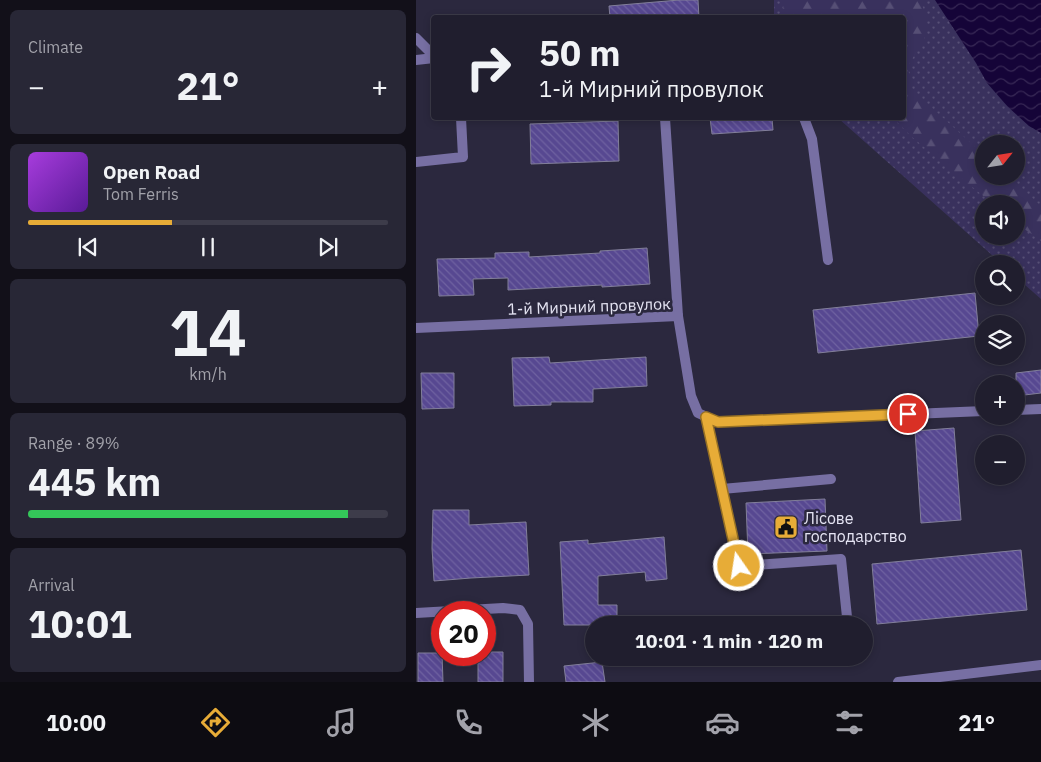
<!DOCTYPE html>
<html lang="en">
<head>
<meta charset="utf-8">
<style>
	body { margin:0; font-family:"IBM Plex Sans",sans-serif; background:#282736; color:#f1f3f6; height:100vh; display:flex; flex-direction:column; font-size:19px; white-space:nowrap }
	* { box-sizing:border-box; margin:0 }
	p { font-size:16px; color:#a2a2aa }
	.icon { flex:none; width:28px; height:28px; fill:none; stroke:currentColor; stroke-width:2; stroke-linecap:round; stroke-linejoin:round }
	.map { position:relative; flex:1; overflow:hidden }
	.panel { display:flex; flex-direction:column; gap:10px; padding:10px; background:#121019; width:416px }
	.panel>* { flex:none }
	.banner { position:absolute; left:15px; top:15px; width:475px; height:105px; border-radius:5px; box-shadow:0 2px 8px #0003,0 0 0 1px #3d3c4a; background:#201e2e; color:#f1f3f6; overflow:hidden }
	.needle { width:32px; rotate:60deg }
	.fabs { position:absolute; left:559px; top:135px; display:grid; gap:10px }
	.fabs a { display:grid; place-items:center; width:50px; height:50px; border-radius:50%; background:#201e2e; box-shadow:0 2px 8px #0003,0 0 0 1px #3d3c4a; font-size:25px }
	.speed { position:absolute; left:15px; top:601px; display:flex; gap:10px; font-size:25px; font-weight:700; text-align:center }
	.speed>* { display:grid; place-content:center; width:65px; height:65px; border-radius:50%; background:#201e2e; box-shadow:0 2px 8px #0003,0 0 0 1px #3d3c4a; line-height:1 }
	.speed .limit { border:8px solid #d22; background:#fff; color:#111 }
	.pin { position:absolute; display:grid; place-items:center; width:42px; height:42px; color:#fff; margin:-21px; border:2px solid #fff; border-radius:50%; box-shadow:0 1px 5px #0007 }
	.me { position:absolute; width:55px; margin:-28px; rotate:347deg; stroke-linejoin:round; filter:drop-shadow(0 0 4px #0008) }
	.turn { display:flex; align-items:center; gap:18px; height:105px; padding:0 25px; font-size:22px }
	.turn .icon { width:65px; height:65px; stroke-width:2.5 }
	.turn b { display:block; font-size:35px; line-height:42px }
	.big { font-size:38px; font-weight:800; line-height:1.1 }
	.panel .tile { flex:1; display:flex; flex-direction:column; justify-content:center; gap:8px; min-width:0; padding:0 18px; border-radius:8px; background:#282736 }
	.panel .dial { align-items:center; gap:0 }
	.dial b { font-size:65px; line-height:1 }
	.song { display:flex; align-items:center; gap:15px }
	.cover { width:60px; height:60px; border-radius:8px; background:linear-gradient(135deg,hsl(280 70% 55%),hsl(270 70% 35%)) }
	.played { height:5px; border-radius:2px; background:linear-gradient(90deg,#e7ac37 40%,#3d3c4a 40%) }
	.keys { display:flex; justify-content:space-around; direction:ltr }
	.heat { display:flex; justify-content:space-between; align-items:center; font-size:28px; direction:ltr }
	.charge { height:8px; border-radius:4px; background:linear-gradient(90deg,#34c759 89%,#3d3c4a 0) }
	.trip { position:absolute; left:169px; top:616px; width:288px; height:50px; border-radius:25px; background:#201e2e; box-shadow:0 2px 8px #0003,0 0 0 1px #3d3c4a; font-weight:800; line-height:50px; text-align:center }
	.tab-bar { display:flex; height:80px; justify-content:space-around; align-items:center; background:#0d0c12; color:#a2a2aa }
	.tab-bar .icon { width:35px; height:35px }
	.tab-bar .current { color:#e7ac37 }
	.tab-bar b { font-size:22px; color:#f1f3f6 }
	main { display:flex; flex:1; min-height:0 }
	.map>svg:first-child { display:block }
	.grass { fill:url(#grass-dots); fill-rule:evenodd }
	.forest { fill:url(#forest-firs) }
	.water { fill:url(#water-waves) }
	.building { fill:url(#building-back-hatch); stroke:#827f9a }
	.lines { fill:none; stroke-linecap:round; stroke-linejoin:round }
	.service { stroke:#776fa3; stroke-width:10 }
	.minor { stroke:#776fa3; stroke-width:10 }
	.route-casing { stroke:#967024; stroke-width:12 }
	.route { stroke:#e7ac37; stroke-width:9 }
	.labels { text-anchor:middle; stroke-width:5; stroke-linejoin:round; paint-order:stroke }
	.street-label { font-size:16px; fill:#e5e4f3; stroke:#2b283e }
	.poi-label { font-size:16px; fill:#e5e4f3; stroke:#2b283e; text-anchor:start }
</style>
</head>
<body>
<main>
<section class="panel">
<div class="tile"><p>Climate</p>
<div class="heat"><a>−</a><b class="big">21°</b><a>+</a></div>
</div>
<div class="tile">
<div class="song"><i class="cover"></i><div><b>Open Road</b><p>Tom Ferris</p></div></div>
<div class="played"></div>
<div class="keys"><svg class="icon" aria-label="previous" viewBox="0 0 24 24"><path d="M18 5L8 12l10 7zM5 5v14"/></svg><svg class="icon" aria-label="pause" viewBox="0 0 24 24"><path d="M8 5v14M16 5v14"/></svg><svg class="icon" aria-label="next" viewBox="0 0 24 24"><path d="M6 5l10 7-10 7zM19 5v14"/></svg></div>
</div>
<div class="tile dial"><b>14</b><p>km/h</p></div>
<div class="tile"><p>Range · 89%</p><b class="big">445 km</b><div class="charge"></div></div>
<div class="tile"><p>Arrival</p><b class="big">10:01</b></div>
</section>
<div class="map">
<svg width="625" height="682" viewBox="0 0 625 682">
	<defs>
		<pattern id="grass-dots" width="8" height="8" patternUnits="userSpaceOnUse" patternTransform="scale(1.25)"><rect width="8" height="8" fill="#39315d"/><path d="M2 2h.1M6 6h.1" fill="none" stroke="#564f75" stroke-width="1.8" stroke-linecap="round"/></pattern>
		<pattern id="forest-firs" width="22" height="20" patternUnits="userSpaceOnUse" patternTransform="scale(1.25)"><rect width="22" height="20" fill="#39315d"/><path d="M5 1l3.5 6h-7zM16 11l3.5 6h-7z" fill="#564f75"/></pattern>
		<pattern id="water-waves" width="16" height="10" patternUnits="userSpaceOnUse" patternTransform="scale(1.25)"><rect width="16" height="10" fill="#150438"/><path d="M0 5q4-4 8 0t8 0" fill="none" stroke="#372855"/></pattern>
		<pattern id="building-back-hatch" width="6" height="6" patternUnits="userSpaceOnUse" patternTransform="scale(1.25)"><rect width="6" height="6" fill="#574891"/><path d="M-1 5l2 2M0 0l6 6M5-1l2 2" fill="none" stroke="#6f62a1"/></pattern>
	</defs>
	<rect width="100%" height="100%" fill="#2b283e"/>
	<path class="grass" d="M358,0H625V299L600,277V264H586L422,118H488V18L358,17ZM568,144H600V176H568ZM568,204H600V236H568Z"/>
	<polygon class="forest" points="368,0 504,0 510,15 509,37 492,66 495,89 567,154 568,176 592,176 625,206 625,241 600,223 600,204 577,204 496,137 477,118 488,118 488,18 366,17"/>
	<polygon class="water" points="519,0 625,0 625,133 613,126 592,107 571,83 560,63"/>
	<g class="building">
		<polygon points="263,0 282,0 283,18 194,18 193,6"/>
		<polygon points="294,118 356,118 357,130 296,134"/>
		<polygon points="202,121 203,161 115,164 114,124"/>
		<polygon points="231,248 234,284 186,287 186,285 92,290 92,278 57,279 58,295 23,296 21,259 79,258 79,253 113,252 113,257 184,253 184,251"/>
		<polygon points="559,293 563,336 402,353 397,310"/>
		<polygon points="133,357 134,363 230,357 231,386 177,389 177,402 135,402 135,405 98,406 96,358"/>
		<polygon points="625,370 625,393 600,396 600,373"/>
		<polygon points="5,373 38,373 38,408 6,409"/>
		<polygon points="538,428 545,520 505,523 499,431"/>
		<polygon points="409,499 411,551 332,554 330,503"/>
		<polygon points="17,510 53,510 53,525 110,522 113,575 55,578 18,581 16,548"/>
		<polygon points="248,537 251,579 230,581 229,572 182,576 182,605 201,605 201,625 148,625 144,542 172,540 172,544"/>
		<polygon points="605,550 611,610 461,624 456,564"/>
		<polygon points="69,652 87,652 87,682 62,682 62,655 69,655"/>
		<polygon points="2,653 26,653 27,682 2,682"/>
		<polygon points="186,662 189,682 150,682 148,666"/>
	</g>
	<g class="lines">
		<g class="service">
			<polyline points="0,38 18,56"/>
			<polyline points="0,60 18,58"/>
			<polyline points="249,118 262,316"/>
			<polyline points="388,118 396,139 412,260"/>
			<polyline points="0,162 47,157 45,118"/>
			<polyline points="290,417 323,566 425,559 431,617"/>
			<polyline points="306,489 415,479"/>
			<polyline points="482,682 625,665"/>
		</g>
		<g class="minor">
			<polyline points="0,328 262,316 275,396 282,413 302,422 568,411"/>
			<polyline points="600,410 625,409"/>
			<polyline points="0,613 87,608 104,610 112,624 113,682"/>
		</g>
	</g>
	<g class="lines">
		<g class="route-casing">
			<polyline id="route" points="323,566 290,417 302,422 492,414"/>
		</g>
		<use href="#route" class="route"/>
	</g>
	<defs>
		<g id="civic-square" transform="scale(1.25)"><rect x="-9" y="-9" width="18" height="18" rx="4" fill="#e7ac37" stroke="#2b283e"/><path d="M-.6-6.5H3V-4.5H.6V-3L4-1V1h2V6H-6V1h2V-1L-.6-3ZM-1.2 2.5V6h2.4V2.5Z" fill="#111"/></g>
	</defs>
	<g fill-rule="evenodd">
		<use href="#civic-square" x="370" y="527"/>
	</g>
	<g class="labels">
		<g class="street-label">
			<text transform="translate(173 306) rotate(-2)" y="6">1-й Мирний провулок</text>
		</g>
		<g class="poi-label">
			<text x="388" y="524">Лісове<tspan x="388" dy="18">господарство</tspan></text>
		</g>
	</g>
</svg>
<div class="fabs">
<a><svg class="needle" viewBox="-14 -14 28 28"><path d="M0-13l5 13h-10z" fill="#e53935"/><path d="M0 13l5-13h-10z" fill="#a2a2aa"/></svg></a>
<a><svg class="icon" aria-label="sound" viewBox="0 0 24 24"><path d="M4 9h4l5-4v14l-5-4H4zM17 9q2 3 0 6"/></svg></a>
<a><svg class="icon" aria-label="search" viewBox="0 0 24 24"><circle cx="10" cy="10" r="6"/><path d="M15 15l6 6"/></svg></a>
<a><svg class="icon" aria-label="layers" viewBox="0 0 24 24"><path d="M12 4l9 5-9 5-9-5zM3 14l9 5 9-5"/></svg></a>
<a>+</a>
<a>−</a>
</div>
<div class="speed"><div class="limit">20</div></div>
<div class="pin" style="left:492px;top:414px;background:#d93025"><svg class="icon" aria-label="arrive" viewBox="0 0 24 24"><path d="M6 21V4h12l-3 4 3 4H6"/></svg></div>
<svg class="me" style="left:323px;top:566px" viewBox="-20 -20 40 40"><circle r="17" fill="#e7ac37" stroke="#fff" stroke-width="3"/><path d="M0-11L8 9 0 5-8 9z" fill="#fff"/></svg>
<div class="trip">10:01 · 1 min · 120 m</div>
<div class="banner">
<div class="turn"><svg class="icon" aria-label="right" viewBox="0 0 24 24"><path d="M7 20v-9h11M14 6l5 5-5 5"/></svg><div><b>50 m</b>1-й Мирний провулок</div></div>
</div>
</div>
</main>
<nav class="tab-bar">
<b>10:00</b>
<svg class="icon current" aria-label="directions" viewBox="0 0 24 24"><path d="M12 3l9 9-9 9-9-9zM9 14v-3h6M13 9l2 2-2 2"/></svg>
<svg class="icon" aria-label="music" viewBox="0 0 24 24"><path d="M9 18V5l10-2v13"/><circle cx="6" cy="18" r="3"/><circle cx="16" cy="16" r="3"/></svg>
<svg class="icon" aria-label="phone" viewBox="0 0 24 24"><path d="M5 4h4l2 5-3 2q2 4 5 5l2-3 5 2v4C11 20 4 13 5 4z"/></svg>
<svg class="icon" aria-label="climate" viewBox="0 0 24 24"><path d="M12 3v18M4 7l16 10M4 17L20 7"/></svg>
<svg class="icon" aria-label="car" viewBox="0 0 24 24"><path d="M5 17H2v-5l4-1 3-4h7l3 4 3 1v5h-3M9 17h6M6 11h13"/><circle cx="7" cy="17" r="2"/><circle cx="17" cy="17" r="2"/></svg>
<svg class="icon" aria-label="filters" viewBox="0 0 24 24"><path d="M4 7h16M4 17h16"/><circle cx="9" cy="7" r="2"/><circle cx="15" cy="17" r="2"/></svg>
<b>21°</b>
</nav>
</body>
</html>
